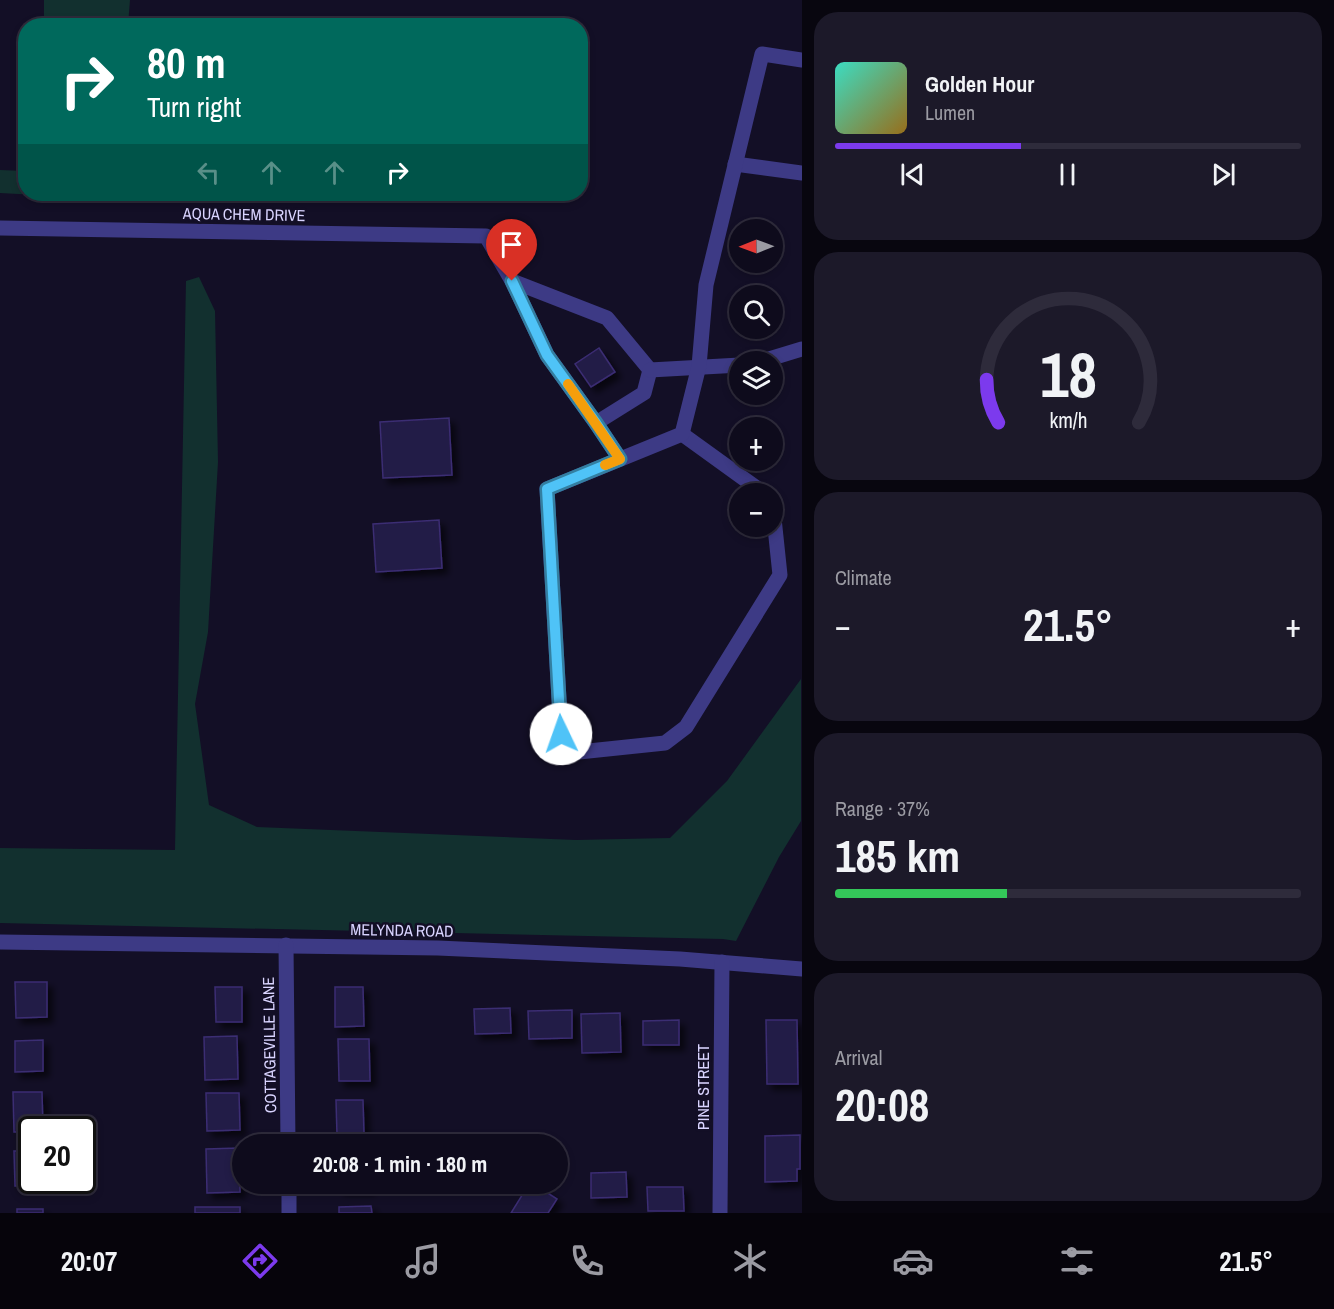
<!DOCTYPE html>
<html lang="en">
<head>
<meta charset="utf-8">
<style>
	body { margin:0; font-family:"Archivo Narrow",sans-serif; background:#1c1929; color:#f1f3f6; height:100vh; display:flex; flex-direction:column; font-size:22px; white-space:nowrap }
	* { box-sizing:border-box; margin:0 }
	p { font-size:20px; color:#9b9ba3 }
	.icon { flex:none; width:33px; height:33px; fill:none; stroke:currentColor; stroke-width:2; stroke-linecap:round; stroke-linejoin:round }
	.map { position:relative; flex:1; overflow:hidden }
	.drawer { display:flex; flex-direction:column; gap:12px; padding:12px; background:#08060f; width:532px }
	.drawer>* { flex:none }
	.banner { position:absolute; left:18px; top:18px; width:570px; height:183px; border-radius:24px; box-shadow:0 3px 9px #0003,0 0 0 2px #2e2b3b; background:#00695c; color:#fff; overflow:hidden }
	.needle { width:39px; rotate:269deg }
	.tools { position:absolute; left:729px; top:219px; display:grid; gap:12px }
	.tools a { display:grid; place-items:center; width:54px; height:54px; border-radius:50%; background:#0e0b1c; box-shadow:0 3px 9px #0003,0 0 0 2px #2e2b3b; font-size:30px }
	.speed { position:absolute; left:18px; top:1116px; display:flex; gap:12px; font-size:30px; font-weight:700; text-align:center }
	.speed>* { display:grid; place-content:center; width:78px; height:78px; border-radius:50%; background:#0e0b1c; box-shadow:0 3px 9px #0003,0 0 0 2px #2e2b3b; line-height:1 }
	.speed .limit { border:3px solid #111; border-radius:9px; background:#fff; color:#111 }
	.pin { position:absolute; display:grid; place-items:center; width:51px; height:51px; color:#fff; margin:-62px -26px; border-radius:50% 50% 50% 0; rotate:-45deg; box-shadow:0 0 6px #0007 }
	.pin .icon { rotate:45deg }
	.me { position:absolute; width:66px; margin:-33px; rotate:357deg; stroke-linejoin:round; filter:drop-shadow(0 0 4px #0008) }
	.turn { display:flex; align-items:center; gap:21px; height:126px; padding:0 30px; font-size:27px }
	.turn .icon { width:78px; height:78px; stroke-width:2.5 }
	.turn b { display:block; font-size:42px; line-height:51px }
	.lanes { display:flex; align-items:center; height:57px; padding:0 30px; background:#0003; justify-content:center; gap:30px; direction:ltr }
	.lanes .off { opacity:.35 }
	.big { font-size:45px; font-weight:800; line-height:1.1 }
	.drawer .tile { flex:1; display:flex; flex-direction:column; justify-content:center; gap:9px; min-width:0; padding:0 21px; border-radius:24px; background:#1c1929 }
	.drawer .dial { align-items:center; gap:0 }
	.dial svg { height:156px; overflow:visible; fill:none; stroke:#2e2b3b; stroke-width:7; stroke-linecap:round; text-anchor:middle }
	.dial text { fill:#f1f3f6; stroke:none }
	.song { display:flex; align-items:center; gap:18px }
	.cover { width:72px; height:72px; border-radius:9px; background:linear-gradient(135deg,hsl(170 70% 55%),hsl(40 70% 35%)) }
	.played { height:6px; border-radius:3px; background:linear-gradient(90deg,#7c3aed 40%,#2e2b3b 40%) }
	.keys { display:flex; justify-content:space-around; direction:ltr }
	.heat { display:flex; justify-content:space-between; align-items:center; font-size:33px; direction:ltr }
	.charge { height:9px; border-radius:4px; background:linear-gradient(90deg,#34c759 37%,#2e2b3b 0) }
	.trip { position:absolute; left:232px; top:1134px; width:336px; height:60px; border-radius:30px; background:#0e0b1c; box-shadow:0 3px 9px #0003,0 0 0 2px #2e2b3b; font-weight:800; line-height:60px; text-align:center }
	.tab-bar { display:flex; height:96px; justify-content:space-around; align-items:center; background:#06040b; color:#9b9ba3 }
	.tab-bar .icon { width:42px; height:42px }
	.tab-bar .current { color:#7c3aed }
	.tab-bar b { font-size:27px; color:#f1f3f6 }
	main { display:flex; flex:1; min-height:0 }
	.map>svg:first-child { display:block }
	.green { fill:#12302f }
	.building { fill:#241b47; stroke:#3b2d73; stroke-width:1.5; filter:url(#shadow) }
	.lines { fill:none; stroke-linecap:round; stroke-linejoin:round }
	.minor { stroke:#3d3a85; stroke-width:15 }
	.route-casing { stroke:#337fa1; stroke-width:15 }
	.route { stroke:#4fc3f7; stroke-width:10 }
	.slow { stroke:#f59e0b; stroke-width:10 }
	.labels { text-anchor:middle; stroke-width:5; stroke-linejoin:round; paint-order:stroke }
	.street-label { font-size:16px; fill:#d9d4ff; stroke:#130f26 }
</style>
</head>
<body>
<main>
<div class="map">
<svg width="802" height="1213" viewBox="0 0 802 1213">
	<defs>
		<filter id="shadow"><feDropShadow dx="5.5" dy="5.5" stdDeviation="3" flood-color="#0009"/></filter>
	</defs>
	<rect width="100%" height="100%" fill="#130f26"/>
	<g class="green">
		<polygon points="44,0 130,0 128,25 44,25"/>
		<polygon points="0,170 25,171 26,194 112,194 93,198 0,193"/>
		<polygon points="199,277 215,311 218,462 208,632 195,704 209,805 257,827 576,840 670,838 727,781 801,679 801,821 779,857 736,941 723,939 0,923 0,848 175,850 186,281"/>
	</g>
	<g class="building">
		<polygon points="599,348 615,372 591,387 575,364"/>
		<polygon points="449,418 452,475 383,478 380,422"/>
		<polygon points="439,520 442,568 376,572 373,524"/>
		<polygon points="15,982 47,982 47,1017 16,1018"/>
		<polygon points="215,987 242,987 242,1022 216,1022"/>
		<polygon points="335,987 363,987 364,1026 335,1027"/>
		<polygon points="510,1008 511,1033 475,1034 474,1009"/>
		<polygon points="572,1010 572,1038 529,1039 528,1011"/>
		<polygon points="620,1013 621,1052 582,1053 581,1014"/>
		<polygon points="679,1020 679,1045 643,1045 643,1021"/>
		<polygon points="766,1020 797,1020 798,1084 767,1084"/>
		<polygon points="237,1036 238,1079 205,1080 204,1037"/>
		<polygon points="338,1039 369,1039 370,1081 339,1081"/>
		<polygon points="43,1040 43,1071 15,1072 15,1041"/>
		<polygon points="13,1092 42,1092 43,1130 32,1130 32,1132 14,1132"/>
		<polygon points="206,1093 239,1093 240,1130 207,1131"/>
		<polygon points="336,1100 363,1100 364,1134 337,1135"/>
		<polygon points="800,1135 800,1169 797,1169 797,1181 765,1182 765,1136"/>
		<polygon points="239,1148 240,1192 207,1193 206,1149"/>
		<polygon points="14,1151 32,1151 32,1180 44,1180 44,1186 15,1186"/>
		<polygon points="626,1172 627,1197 591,1198 591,1173"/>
		<rect x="339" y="1184" width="30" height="5"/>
		<polygon points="529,1184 534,1184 557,1199 548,1213 511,1213"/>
		<polygon points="647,1187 683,1187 684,1211 648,1211"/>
		<polygon points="371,1206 372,1213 339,1213 339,1207"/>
		<rect x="195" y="1207" width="45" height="6"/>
		<rect x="17" y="1209" width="26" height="4"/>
	</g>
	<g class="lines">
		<g class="minor">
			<polyline points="735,164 802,173"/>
			<polyline points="0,228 486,236 512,281 547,355 596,423 644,393 650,370 607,318 512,281"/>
			<polyline points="759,362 802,349"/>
			<polyline points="650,370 740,365"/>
			<polyline points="596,423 620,459"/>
			<polyline points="682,434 765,494"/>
			<polyline points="772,499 780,575 686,727 665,743 579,752 561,734 547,489 682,434 699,366 706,285 762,54 802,60"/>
			<polyline points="0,942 438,948 680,959 802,969"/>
			<polyline points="286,945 288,1144"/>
			<polyline points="289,1184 289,1213"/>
			<polyline points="720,1213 722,962"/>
		</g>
	</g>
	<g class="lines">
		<g class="route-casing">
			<polyline id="route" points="512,281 547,355 596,423 620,459 547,489 561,734"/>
		</g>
		<use href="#route" class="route"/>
		<polyline class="slow" points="568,384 620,459 605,465"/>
	</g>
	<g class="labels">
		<g class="street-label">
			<text transform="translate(244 214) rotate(1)" y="6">AQUA CHEM DRIVE</text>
			<text transform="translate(402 930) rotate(1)" y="6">MELYNDA ROAD</text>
			<text transform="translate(269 1045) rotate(-91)" y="6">COTTAGEVILLE LANE</text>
			<text transform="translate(703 1087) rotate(-90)" y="6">PINE STREET</text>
		</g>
	</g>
</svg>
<div class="tools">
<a><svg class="needle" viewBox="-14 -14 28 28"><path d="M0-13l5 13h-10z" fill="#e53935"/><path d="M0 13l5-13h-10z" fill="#9b9ba3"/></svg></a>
<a><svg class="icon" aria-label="search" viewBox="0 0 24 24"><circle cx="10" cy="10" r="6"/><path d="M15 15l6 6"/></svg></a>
<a><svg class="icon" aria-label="layers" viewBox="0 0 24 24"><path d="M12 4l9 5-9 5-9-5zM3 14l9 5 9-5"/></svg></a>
<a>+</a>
<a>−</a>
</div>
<div class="speed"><div class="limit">20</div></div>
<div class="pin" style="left:512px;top:281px;background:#d93025"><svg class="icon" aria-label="arrive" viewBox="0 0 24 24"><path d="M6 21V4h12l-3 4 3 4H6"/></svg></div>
<svg class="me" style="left:561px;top:734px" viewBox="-20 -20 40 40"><circle r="19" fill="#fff"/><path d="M0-13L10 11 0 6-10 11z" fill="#4fc3f7"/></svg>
<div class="trip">20:08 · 1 min · 180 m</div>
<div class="banner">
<div class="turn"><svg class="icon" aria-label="right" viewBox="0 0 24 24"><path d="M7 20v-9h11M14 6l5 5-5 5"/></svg><div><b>80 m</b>Turn right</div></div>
<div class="lanes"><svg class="icon off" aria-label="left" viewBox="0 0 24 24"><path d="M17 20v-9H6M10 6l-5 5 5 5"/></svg><svg class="icon off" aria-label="ahead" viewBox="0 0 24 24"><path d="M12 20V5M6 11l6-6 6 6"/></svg><svg class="icon off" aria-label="ahead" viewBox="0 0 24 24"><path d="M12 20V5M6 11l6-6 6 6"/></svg><svg class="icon" aria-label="right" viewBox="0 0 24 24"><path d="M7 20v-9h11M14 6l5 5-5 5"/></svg></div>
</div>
</div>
<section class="drawer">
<div class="tile">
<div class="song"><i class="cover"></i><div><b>Golden Hour</b><p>Lumen</p></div></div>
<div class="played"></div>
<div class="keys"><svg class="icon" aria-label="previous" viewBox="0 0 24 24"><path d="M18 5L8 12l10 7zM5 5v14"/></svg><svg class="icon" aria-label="pause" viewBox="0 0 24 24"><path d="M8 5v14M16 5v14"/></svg><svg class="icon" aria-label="next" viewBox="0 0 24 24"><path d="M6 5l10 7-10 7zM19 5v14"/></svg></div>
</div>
<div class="tile dial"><svg viewBox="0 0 100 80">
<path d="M14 69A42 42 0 1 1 86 69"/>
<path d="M14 69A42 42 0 0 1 8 47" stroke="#7c3aed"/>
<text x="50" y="56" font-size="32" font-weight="700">18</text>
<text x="50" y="72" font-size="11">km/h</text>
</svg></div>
<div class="tile"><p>Climate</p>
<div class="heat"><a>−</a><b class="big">21.5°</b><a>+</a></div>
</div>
<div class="tile"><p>Range · 37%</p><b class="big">185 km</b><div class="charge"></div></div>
<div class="tile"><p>Arrival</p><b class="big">20:08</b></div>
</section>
</main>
<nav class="tab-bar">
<b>20:07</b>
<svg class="icon current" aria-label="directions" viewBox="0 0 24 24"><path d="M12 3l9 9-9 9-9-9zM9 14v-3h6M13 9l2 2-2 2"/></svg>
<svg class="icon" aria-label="music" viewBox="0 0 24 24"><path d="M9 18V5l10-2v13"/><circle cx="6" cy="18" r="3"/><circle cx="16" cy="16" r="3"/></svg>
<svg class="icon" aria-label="phone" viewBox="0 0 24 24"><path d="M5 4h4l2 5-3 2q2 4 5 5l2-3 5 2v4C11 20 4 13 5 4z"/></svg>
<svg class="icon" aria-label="climate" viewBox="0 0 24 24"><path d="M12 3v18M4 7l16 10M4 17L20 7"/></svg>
<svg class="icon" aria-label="car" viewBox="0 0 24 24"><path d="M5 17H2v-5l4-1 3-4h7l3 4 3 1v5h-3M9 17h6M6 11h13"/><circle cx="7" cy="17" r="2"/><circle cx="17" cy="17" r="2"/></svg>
<svg class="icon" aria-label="filters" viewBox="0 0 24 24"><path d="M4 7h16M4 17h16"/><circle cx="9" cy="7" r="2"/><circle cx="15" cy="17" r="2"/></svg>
<b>21.5°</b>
</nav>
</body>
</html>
